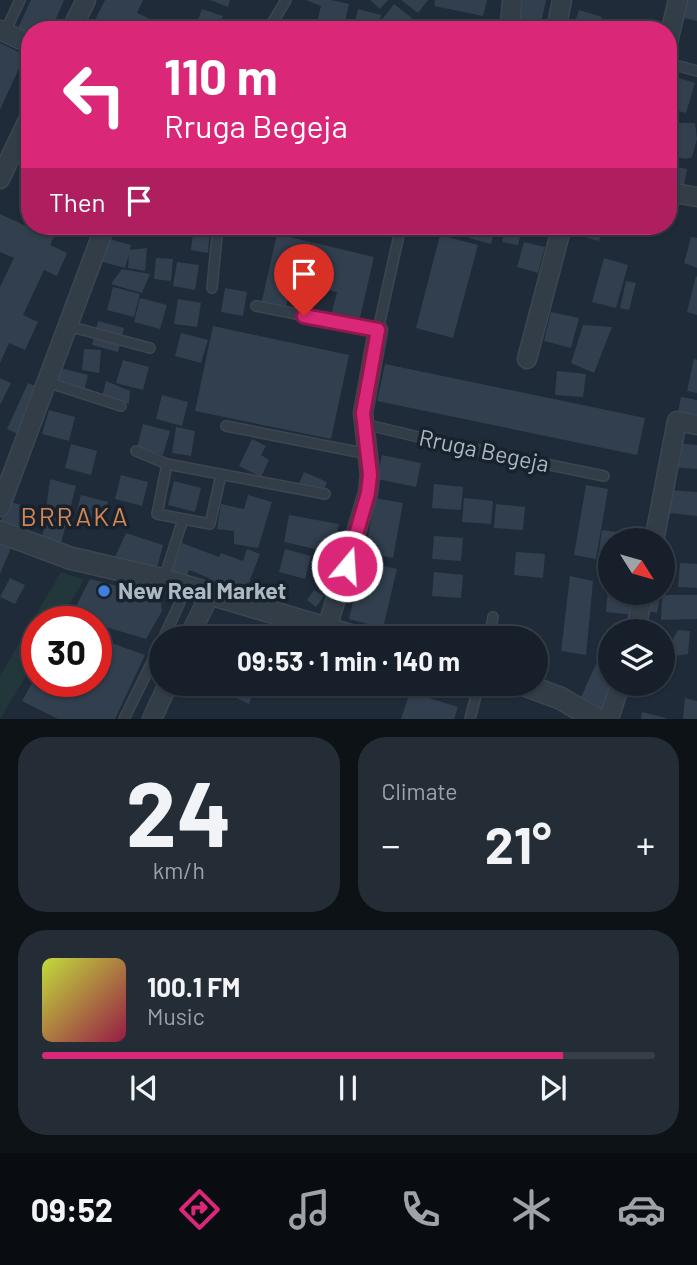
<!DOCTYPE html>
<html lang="en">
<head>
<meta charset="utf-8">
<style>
	body { margin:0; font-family:Barlow,sans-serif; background:#242d36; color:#f1f3f6; height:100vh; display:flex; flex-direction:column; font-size:26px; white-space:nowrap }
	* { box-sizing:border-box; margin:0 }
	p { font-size:23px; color:#9ea3a8 }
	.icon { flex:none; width:38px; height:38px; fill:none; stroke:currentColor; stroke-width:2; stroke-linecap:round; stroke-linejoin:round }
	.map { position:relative; height:719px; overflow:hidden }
	.sheet { display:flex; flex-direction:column; gap:18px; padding:18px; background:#0d1217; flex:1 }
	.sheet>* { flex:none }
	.hud { position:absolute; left:21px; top:21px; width:656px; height:214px; border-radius:28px; box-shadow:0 2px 5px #0004,0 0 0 2px #363e47; background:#db2777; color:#fff; overflow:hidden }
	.needle { width:46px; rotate:127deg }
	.fabs { position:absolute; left:598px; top:528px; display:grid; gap:14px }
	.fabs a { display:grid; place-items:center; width:77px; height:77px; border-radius:50%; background:#17202a; box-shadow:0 2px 5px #0004,0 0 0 2px #363e47; font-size:35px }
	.speed { position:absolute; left:21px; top:606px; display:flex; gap:14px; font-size:35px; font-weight:700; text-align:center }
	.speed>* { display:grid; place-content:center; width:91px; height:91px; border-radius:50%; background:#17202a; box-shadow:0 2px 5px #0004,0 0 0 2px #363e47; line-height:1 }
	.speed .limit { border:10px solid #d22; background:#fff; color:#111 }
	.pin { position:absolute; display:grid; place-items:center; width:60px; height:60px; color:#fff; margin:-72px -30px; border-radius:50% 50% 50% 0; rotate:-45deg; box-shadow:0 0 7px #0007 }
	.pin .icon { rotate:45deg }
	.me { position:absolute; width:77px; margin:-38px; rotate:18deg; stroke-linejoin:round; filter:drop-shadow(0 0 5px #0008) }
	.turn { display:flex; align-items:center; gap:24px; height:147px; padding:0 28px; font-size:32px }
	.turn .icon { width:91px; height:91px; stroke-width:2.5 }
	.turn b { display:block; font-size:49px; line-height:60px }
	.then { display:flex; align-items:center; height:66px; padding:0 28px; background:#0003; gap:14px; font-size:26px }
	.big { font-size:52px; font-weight:700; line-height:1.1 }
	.sheet .tile { flex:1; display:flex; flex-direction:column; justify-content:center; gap:10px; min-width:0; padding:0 24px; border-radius:28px; background:#242d36 }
	.sheet .dial { align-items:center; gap:0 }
	.dial b { font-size:91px; line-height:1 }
	.song { display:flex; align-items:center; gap:21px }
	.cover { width:84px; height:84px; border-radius:10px; background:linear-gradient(135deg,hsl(70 70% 55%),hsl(340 70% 35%)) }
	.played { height:7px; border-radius:4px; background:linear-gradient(90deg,#db2777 85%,#363e47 85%) }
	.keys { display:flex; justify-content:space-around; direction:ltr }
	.heat { display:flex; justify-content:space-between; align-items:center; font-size:38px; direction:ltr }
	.sheet .tiles { flex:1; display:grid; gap:18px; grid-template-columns:1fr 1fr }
	.tile:last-child { grid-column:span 2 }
	.trip { position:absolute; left:149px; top:626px; width:399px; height:70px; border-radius:35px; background:#17202a; box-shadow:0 2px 5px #0004,0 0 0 2px #363e47; font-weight:700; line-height:70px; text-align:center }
	.tabs { display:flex; height:112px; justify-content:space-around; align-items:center; background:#090d11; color:#9ea3a8 }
	.tabs .icon { width:49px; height:49px }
	.tabs .on { color:#db2777 }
	.tabs b { font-size:32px; color:#f1f3f6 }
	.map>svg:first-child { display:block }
	.green { fill:#213739 }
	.building { fill:#313f4f }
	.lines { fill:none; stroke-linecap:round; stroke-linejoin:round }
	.service-casing { stroke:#3c4652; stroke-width:12 }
	.minor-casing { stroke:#3c4652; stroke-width:21 }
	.tertiary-casing { stroke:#3c4652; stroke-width:24 }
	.service { stroke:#333d48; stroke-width:9 }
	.minor { stroke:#333d48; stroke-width:18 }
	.tertiary { stroke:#333d48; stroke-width:21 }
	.route-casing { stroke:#8e194d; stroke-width:18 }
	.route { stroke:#db2777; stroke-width:12 }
	.shop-dot { fill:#3f7fe0; stroke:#18222c; stroke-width:2.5 }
	.labels { text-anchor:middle; stroke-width:7; stroke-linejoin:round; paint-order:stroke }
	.street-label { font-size:23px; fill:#adb8c5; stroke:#18222c }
	.poi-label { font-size:23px; font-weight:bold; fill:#adb8c5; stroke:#18222c; text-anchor:start }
	.quarter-label { font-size:26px; letter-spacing:2px; fill:#d68656; stroke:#18222c }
</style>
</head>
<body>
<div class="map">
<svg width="697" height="719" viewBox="0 0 697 719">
	<rect width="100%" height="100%" fill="#1f2b38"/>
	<polygon class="green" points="61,572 84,580 59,621 37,621 37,658 0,719 0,676"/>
	<g class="building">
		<polygon points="31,0 64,0 51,30 30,30 30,36 17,30"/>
		<polygon points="105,0 143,0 137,13 150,19 145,30 90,30"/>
		<polygon points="210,0 230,0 228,7"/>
		<polygon points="306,0 331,0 349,4 344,27 317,22 321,6"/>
		<polygon points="370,0 388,0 380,9"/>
		<polygon points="401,0 428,0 418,13"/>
		<polygon points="435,0 487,0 483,16 434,6"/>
		<polygon points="517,0 546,0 541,23 514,18"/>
		<polygon points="684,0 697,0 697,21 680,17"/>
		<polygon points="394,4 412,18 403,30 394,24 389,29 380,22"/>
		<polygon points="202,9 223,16 218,30 194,30"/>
		<polygon points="358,9 381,15 378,29 355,23"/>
		<polygon points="579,10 602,17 598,30 572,30"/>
		<polygon points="226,19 247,26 246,30 222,30"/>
		<polygon points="0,43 25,55 0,110"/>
		<polygon points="669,75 695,83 686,113 668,108"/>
		<polygon points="676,123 695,123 697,139 692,157 686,159 670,156"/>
		<polygon points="668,165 687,169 684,185 668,183"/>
		<polygon points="0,214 26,226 30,218 30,226 59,226 50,245 67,253 57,276 44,270 23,315 38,322 25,350 9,343 0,363 0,287 14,258 0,252"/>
		<polygon points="473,226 496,226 491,244 469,238"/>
		<polygon points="505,226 522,229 518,245 502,242"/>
		<polygon points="536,226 556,226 554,231"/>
		<polygon points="568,226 603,226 599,241 566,232"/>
		<polygon points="210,230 208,253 191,250 193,232"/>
		<polygon points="277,234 374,257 358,326 330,320 337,292 292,282 284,315 260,309"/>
		<polygon points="440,235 478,245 453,338 416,328"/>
		<polygon points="691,237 697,238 697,268 684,263"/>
		<polygon points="105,238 131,245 130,250 147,248 145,271 128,268 129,254 125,268 99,261"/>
		<polygon points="524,242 545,247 538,273 517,267"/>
		<polygon points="156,258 173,259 171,281 154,279"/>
		<polygon points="604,258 628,265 616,308 592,302"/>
		<polygon points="177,262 199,265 195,290 173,286"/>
		<polygon points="122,269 150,274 142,293 111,284"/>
		<polygon points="696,276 697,277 697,315 687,312"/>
		<polygon points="626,281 636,283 629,310 620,308"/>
		<polygon points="113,287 140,294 134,317 107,310"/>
		<polygon points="225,288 247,292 243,316 221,312"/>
		<polygon points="140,298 167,305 160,329 134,322"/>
		<polygon points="178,299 201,303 197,327 174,324"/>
		<polygon points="551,312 579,318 571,348 544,341"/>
		<polygon points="98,321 124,328 118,352 92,345"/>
		<polygon points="583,325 612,327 594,373 571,363"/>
		<polygon points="213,326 349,355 331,439 195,411"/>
		<polygon points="181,333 208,340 201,363 175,356"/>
		<polygon points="84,349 101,350 99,373 82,370"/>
		<polygon points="694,359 697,360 697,393 687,391"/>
		<polygon points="123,360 149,367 143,390 116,383"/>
		<polygon points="385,364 645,418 637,455 377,401"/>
		<polygon points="61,368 88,375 82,398 55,391"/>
		<polygon points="557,371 586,374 583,397 555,395"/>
		<polygon points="0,378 11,383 0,405"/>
		<polygon points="106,381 130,391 129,404 102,397"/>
		<polygon points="28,383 41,388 20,435 7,429"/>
		<polygon points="162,395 188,402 182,426 156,419"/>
		<polygon points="681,397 697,400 697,421 677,416"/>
		<polygon points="49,410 75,417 69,441 42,434"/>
		<polygon points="143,424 170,431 163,455 137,448"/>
		<polygon points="176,427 195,431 191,456 172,453"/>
		<polygon points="252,439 266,446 261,455 269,460 261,477 239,466"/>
		<polygon points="674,443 697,445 697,469 672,467"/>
		<polygon points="71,444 97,451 91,475 65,468"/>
		<polygon points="382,455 421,463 416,487 377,479"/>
		<polygon points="304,472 327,482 321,496 298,486"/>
		<polygon points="121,475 148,482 142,506 115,499"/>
		<polygon points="50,479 76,486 60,547 42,540"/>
		<polygon points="174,481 201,488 195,512 168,505"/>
		<polygon points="434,484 463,487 461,510 432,508"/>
		<polygon points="586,485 608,489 596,559 574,555"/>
		<polygon points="671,490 697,492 697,516 669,513"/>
		<polygon points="81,495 108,502 102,526 75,519"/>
		<polygon points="248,495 272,502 258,548 234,544 234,531 217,529 221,504 244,509"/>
		<polygon points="375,498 403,503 393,558 365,553"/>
		<polygon points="464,498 493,501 491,524 462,522"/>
		<polygon points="6,501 33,508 27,532 0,525"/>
		<polygon points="496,504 525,507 523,530 494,528"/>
		<polygon points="289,515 339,524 333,553 284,542"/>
		<polygon points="602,530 630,534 629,541 611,541 611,567 597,565"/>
		<polygon points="126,533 163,545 157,568 115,557"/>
		<polygon points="434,536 463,538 461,561 432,559"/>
		<polygon points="0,543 11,548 0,574"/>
		<polygon points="182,543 219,557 221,553 243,561 247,549 260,554 243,598 206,584 209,578 189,570 186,579 170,574"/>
		<polygon points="285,549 311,556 305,579 279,572"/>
		<polygon points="516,552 545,554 543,578 514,575"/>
		<polygon points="363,561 397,569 383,628 349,619"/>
		<polygon points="680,563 697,564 697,588 678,587"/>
		<polygon points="434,572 463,575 461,598 432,596"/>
		<polygon points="570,576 593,581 586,655 561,651"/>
		<polygon points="10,578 25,585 15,604 0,597"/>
		<polygon points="90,579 156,596 161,603 162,611 146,639 96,624 96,621 71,616"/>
		<polygon points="608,589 611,589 611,593 637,593 635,615 606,612"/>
		<polygon points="314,590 324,596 316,607 307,600"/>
		<polygon points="647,593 660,596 657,613 644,610"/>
		<polygon points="662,595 697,595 697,619 661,620"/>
		<polygon points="449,624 478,627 477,639 448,639"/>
		<polygon points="678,630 690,631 688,654 663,658 663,643 670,644"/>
		<polygon points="103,640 145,655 115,719 58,719 22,701 37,674 37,681 70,681 82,687 85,681 96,681 96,655"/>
		<polygon points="597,662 611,666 611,684 604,715 580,699"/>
		<polygon points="206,684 257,684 249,704"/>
		<polygon points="410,692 458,707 454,719 401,719"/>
		<polygon points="685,698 697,701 697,719 683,719"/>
		<polygon points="642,712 666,718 666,719 641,719"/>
	</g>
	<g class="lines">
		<g class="service-casing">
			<g id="service">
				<polyline points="268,30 286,0"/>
				<polyline points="5,32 20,0"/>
				<polyline points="668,63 697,71"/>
				<polyline points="131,226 148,230"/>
				<polyline points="212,288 218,226"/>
				<polyline points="256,306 378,330 399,235"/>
				<polyline points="68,326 150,348"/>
				<polyline points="47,382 121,406"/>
				<polyline points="364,424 452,445 604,476"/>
				<polyline points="226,426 368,454"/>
				<polyline points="136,451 167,464 157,514 210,524 221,475"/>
				<polyline points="167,464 325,494"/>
				<polyline points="164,579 183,519"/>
				<polyline points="163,639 187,587"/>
				<polyline points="489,639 493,617"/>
				<polyline points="124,719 161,644"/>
				<polyline points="470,719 479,684"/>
			</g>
		</g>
		<g class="minor-casing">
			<g id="minor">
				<polyline points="512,0 510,25 513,30"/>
				<polyline points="0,30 30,44"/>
				<polyline points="71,30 86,0"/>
				<polyline points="556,30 562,0"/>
				<polyline points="668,42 678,0"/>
				<polyline points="0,179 30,116"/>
				<polyline points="668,192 697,197"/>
				<polyline points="527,359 562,226"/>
				<polyline points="0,507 105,226"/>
				<polyline points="654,541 677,421 697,425"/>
				<polyline points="327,628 368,493 370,475 363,413 378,330"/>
				<polyline points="635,632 644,593"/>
				<polyline points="188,639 210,594"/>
				<polyline points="152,719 168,684"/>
				<polyline points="609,719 620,684"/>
			</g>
		</g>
		<g class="tertiary-casing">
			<g id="tertiary">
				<polyline points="0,532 70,558 164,580 362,639"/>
				<polyline points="522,684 560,698 596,719"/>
			</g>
		</g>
		<use href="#service" class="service"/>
		<use href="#minor" class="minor"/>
		<use href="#tertiary" class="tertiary"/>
	</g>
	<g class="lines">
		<g class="route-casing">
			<polyline id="route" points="304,316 378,330 363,413 370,475 368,493 347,566"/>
		</g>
		<use href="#route" class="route"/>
	</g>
	<circle class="shop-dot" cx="104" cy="591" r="7"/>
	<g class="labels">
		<g class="street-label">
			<text transform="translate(484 451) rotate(12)" y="8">Rruga Begeja</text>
		</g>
		<g class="poi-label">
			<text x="118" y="599">New Real Market</text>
		</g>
		<g class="quarter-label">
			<text x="75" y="526">BRRAKA</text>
		</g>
	</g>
</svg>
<div class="fabs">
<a><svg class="needle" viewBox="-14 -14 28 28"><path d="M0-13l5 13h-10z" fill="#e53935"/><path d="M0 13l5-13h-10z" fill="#9ea3a8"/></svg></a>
<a><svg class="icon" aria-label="layers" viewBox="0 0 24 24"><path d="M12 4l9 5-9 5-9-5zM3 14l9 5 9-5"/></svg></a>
</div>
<div class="speed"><div class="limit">30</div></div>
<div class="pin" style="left:304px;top:316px;background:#d93025"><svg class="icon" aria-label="arrive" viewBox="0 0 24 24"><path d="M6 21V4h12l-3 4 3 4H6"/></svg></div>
<svg class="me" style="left:347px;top:566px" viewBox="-20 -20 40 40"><circle r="17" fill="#db2777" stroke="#fff" stroke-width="3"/><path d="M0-11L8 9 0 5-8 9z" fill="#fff"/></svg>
<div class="trip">09:53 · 1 min · 140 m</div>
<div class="hud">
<div class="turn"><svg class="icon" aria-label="left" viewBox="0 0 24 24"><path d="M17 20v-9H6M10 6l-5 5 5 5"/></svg><div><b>110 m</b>Rruga Begeja</div></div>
<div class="then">Then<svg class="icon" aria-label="arrive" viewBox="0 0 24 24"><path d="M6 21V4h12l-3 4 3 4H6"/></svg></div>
</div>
</div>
<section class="sheet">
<div class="tiles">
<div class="tile dial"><b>24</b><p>km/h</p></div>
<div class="tile"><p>Climate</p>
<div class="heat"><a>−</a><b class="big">21°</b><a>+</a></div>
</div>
<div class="tile">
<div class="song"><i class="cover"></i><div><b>100.1 FM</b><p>Music</p></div></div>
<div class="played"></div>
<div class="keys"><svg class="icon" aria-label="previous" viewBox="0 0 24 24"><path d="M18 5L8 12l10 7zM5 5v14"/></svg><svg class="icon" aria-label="pause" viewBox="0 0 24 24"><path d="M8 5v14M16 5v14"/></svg><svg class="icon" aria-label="next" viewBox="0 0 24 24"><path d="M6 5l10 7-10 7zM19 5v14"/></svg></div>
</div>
</div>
</section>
<nav class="tabs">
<b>09:52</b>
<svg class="icon on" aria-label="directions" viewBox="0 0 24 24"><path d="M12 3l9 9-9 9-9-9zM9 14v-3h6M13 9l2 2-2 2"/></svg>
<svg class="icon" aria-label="music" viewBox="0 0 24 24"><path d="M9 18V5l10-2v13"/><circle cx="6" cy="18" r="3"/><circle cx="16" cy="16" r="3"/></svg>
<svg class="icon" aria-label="phone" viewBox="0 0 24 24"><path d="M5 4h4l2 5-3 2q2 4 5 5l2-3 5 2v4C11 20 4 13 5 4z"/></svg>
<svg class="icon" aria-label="climate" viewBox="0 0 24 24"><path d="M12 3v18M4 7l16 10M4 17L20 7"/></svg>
<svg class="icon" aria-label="car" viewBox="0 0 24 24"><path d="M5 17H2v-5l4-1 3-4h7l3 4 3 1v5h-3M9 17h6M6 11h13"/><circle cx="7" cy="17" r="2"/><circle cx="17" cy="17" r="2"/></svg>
</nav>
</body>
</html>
